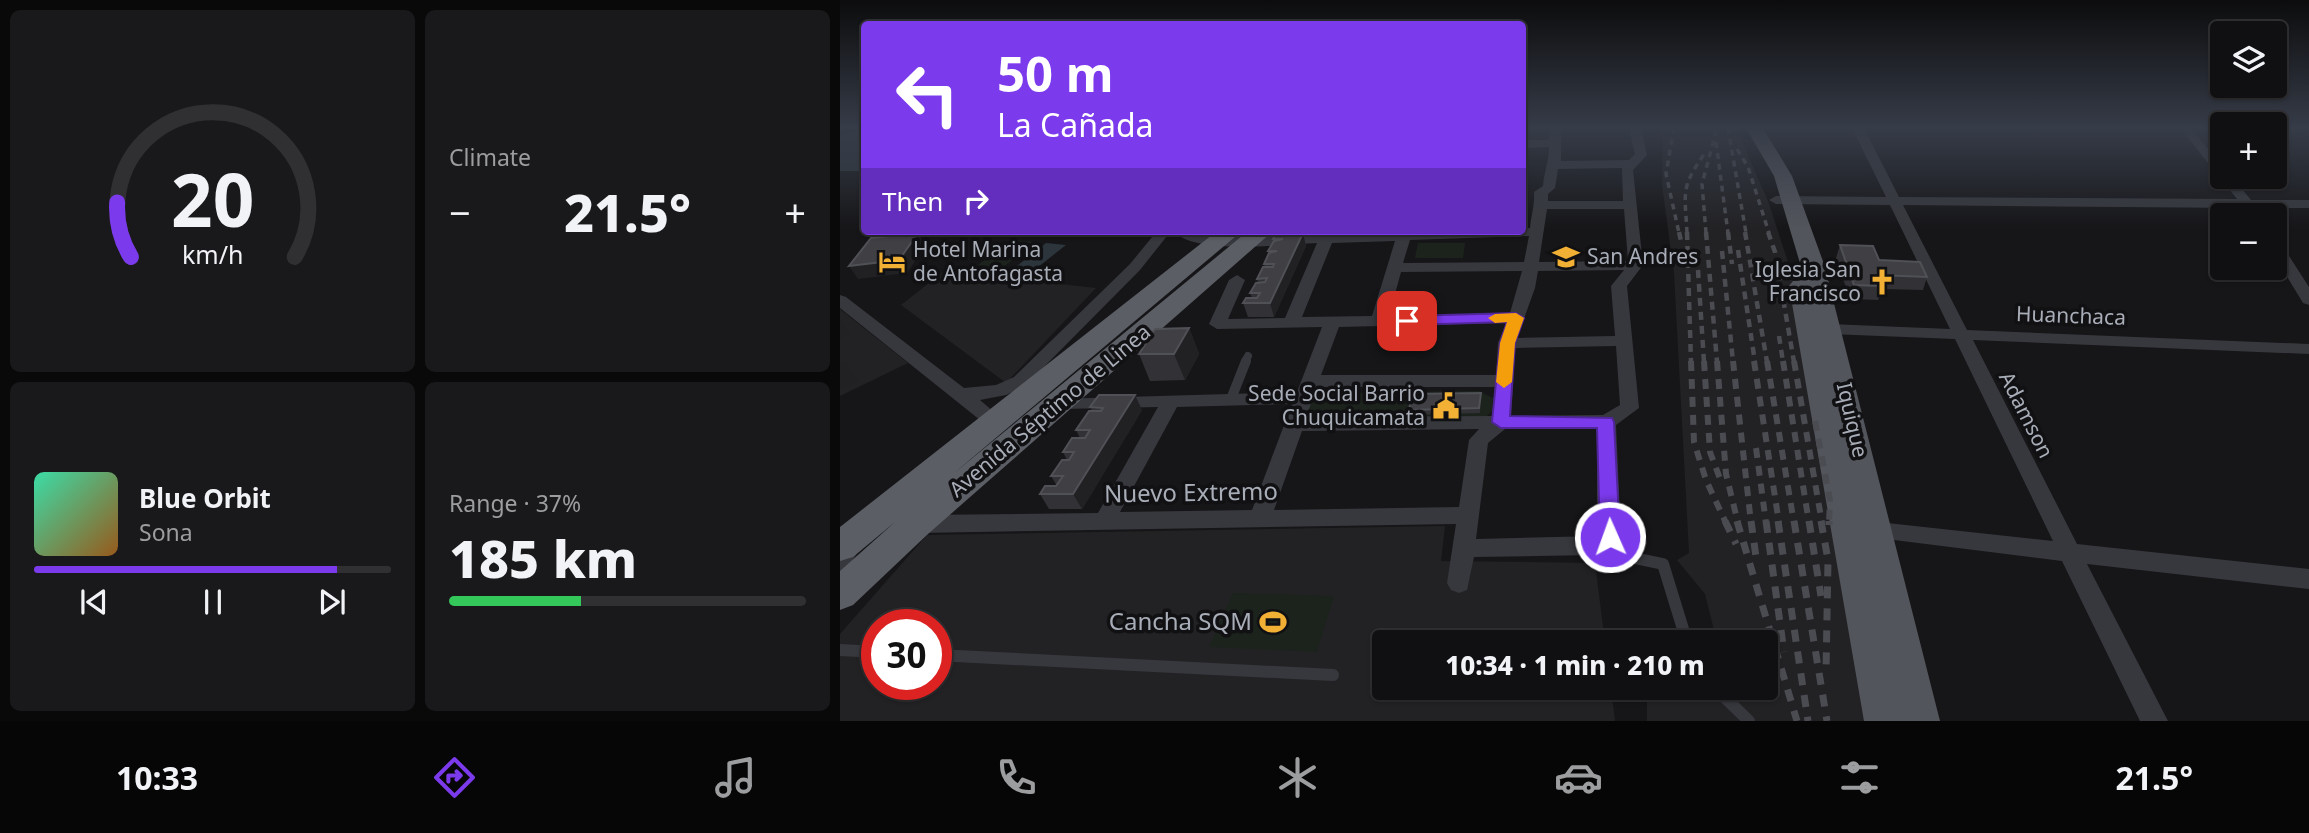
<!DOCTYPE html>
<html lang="en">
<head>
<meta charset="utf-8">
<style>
	body { margin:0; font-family:"Noto Sans",sans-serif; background:#19191b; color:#f1f3f6; height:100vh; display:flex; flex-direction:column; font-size:26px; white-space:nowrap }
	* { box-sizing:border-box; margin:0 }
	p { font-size:23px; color:#9c9d9f }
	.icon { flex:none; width:38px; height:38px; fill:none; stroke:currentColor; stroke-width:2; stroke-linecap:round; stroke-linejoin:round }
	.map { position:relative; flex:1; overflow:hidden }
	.side { display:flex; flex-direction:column; gap:10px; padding:10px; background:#09090a; width:840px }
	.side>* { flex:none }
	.hud { position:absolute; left:21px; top:21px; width:665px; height:214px; border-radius:7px; box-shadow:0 2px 5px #0004,0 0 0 2px #303032; background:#7c3aed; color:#fff; overflow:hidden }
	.fabs { position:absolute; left:1370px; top:21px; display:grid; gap:14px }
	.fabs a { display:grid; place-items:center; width:77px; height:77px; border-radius:7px; background:#101012; box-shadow:0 2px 5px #0004,0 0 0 2px #303032; font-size:35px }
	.speed { position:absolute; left:21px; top:609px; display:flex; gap:14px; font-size:35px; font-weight:700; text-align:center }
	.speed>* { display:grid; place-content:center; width:91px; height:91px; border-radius:50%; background:#101012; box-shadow:0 2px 5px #0004,0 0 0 2px #303032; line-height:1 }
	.speed .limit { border:10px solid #d22; background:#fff; color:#111 }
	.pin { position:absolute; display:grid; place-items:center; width:60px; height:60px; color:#fff; margin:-30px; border-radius:14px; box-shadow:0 4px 10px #0006 }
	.me { position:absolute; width:77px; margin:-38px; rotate:358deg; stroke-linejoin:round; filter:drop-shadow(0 0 5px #0008) }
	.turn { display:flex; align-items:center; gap:24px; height:147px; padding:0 21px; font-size:32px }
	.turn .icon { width:91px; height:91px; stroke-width:2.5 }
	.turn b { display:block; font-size:49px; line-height:60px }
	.then { display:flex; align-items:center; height:66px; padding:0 21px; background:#0003; gap:14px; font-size:26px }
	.big { font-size:52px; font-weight:800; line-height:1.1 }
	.side .card { flex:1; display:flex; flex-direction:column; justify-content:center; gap:10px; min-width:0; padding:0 24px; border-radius:10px; background:#19191b }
	.side .dial { align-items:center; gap:0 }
	.dial svg { height:182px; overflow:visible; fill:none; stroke:#303032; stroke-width:7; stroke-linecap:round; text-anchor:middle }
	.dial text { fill:#f1f3f6; stroke:none }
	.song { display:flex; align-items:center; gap:21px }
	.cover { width:84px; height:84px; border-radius:10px; background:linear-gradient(135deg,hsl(160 70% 55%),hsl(30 70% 35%)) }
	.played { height:7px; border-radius:4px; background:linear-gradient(90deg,#7c3aed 85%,#303032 85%) }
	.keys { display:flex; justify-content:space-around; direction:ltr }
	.heat { display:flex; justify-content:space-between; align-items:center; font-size:38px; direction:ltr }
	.charge { height:10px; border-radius:5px; background:linear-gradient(90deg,#34c759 37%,#303032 0) }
	.side .tiles { flex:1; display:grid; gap:10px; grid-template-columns:repeat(2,1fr) }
	.trip { position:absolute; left:532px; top:630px; width:406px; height:70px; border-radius:7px; background:#101012; box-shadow:0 2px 5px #0004,0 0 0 2px #303032; font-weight:800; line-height:70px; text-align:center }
	.tab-bar { display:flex; height:112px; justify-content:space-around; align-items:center; background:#060607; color:#9c9d9f }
	.tab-bar .icon { width:49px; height:49px }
	.tab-bar .active { color:#7c3aed }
	.tab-bar b { font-size:32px; color:#f1f3f6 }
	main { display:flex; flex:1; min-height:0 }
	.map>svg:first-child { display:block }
	.built { fill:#222225; fill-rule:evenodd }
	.green { fill:#1c231d }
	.water { fill:#2c353c }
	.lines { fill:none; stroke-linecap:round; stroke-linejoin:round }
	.service-far2 { stroke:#37383d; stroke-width:8 }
	.service-far1 { stroke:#37383d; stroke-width:10 }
	.service { stroke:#37383d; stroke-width:12 }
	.minor { fill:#37383d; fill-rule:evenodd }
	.primary { fill:#53555c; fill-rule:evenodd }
	.trunk { fill:#5b5e65; fill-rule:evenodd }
	.rail-far3 { stroke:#4a4c52; stroke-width:3.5; stroke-dasharray:6 5; stroke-linecap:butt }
	.rail-far2 { stroke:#4a4c52; stroke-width:4.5; stroke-dasharray:8 6; stroke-linecap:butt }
	.rail-far1 { stroke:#4a4c52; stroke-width:6; stroke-dasharray:10 8; stroke-linecap:butt }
	.rail { stroke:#4a4c52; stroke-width:7; stroke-dasharray:12 10; stroke-linecap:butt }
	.wall { fill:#323236 }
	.shaded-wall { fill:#212124 }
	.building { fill:#3f3f44; stroke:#4f5156; stroke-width:2 }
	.route { fill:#7c3aed; stroke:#51269a; stroke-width:2 }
	.slow { fill:#f59e0b }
	.labels { text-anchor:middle; stroke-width:7; stroke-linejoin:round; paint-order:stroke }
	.poi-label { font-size:21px; fill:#a8adb8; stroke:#111113; text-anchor:start }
	.street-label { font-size:21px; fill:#a8adb8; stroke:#111113 }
	.near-street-label { font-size:24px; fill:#a8adb8; stroke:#111113 }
	.near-poi-label { font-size:24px; fill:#a8adb8; stroke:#111113; text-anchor:end }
</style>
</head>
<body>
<main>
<section class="side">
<div class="tiles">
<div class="card dial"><svg viewBox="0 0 100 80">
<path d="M14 69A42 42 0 1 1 86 69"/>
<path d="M14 69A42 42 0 0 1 8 45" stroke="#7c3aed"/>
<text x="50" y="56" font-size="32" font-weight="700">20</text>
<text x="50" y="72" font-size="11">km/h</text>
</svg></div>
<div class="card"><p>Climate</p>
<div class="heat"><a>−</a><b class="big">21.5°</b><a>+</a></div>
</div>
<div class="card">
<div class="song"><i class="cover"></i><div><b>Blue Orbit</b><p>Sona</p></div></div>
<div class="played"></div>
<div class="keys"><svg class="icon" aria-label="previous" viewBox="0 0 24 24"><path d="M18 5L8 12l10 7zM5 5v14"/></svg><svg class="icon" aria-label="pause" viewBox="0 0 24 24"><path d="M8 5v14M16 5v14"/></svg><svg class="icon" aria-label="next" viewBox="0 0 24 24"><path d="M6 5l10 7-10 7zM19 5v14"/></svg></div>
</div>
<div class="card"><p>Range · 37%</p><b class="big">185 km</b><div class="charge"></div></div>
</div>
</section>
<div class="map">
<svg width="1469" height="721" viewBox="0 0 1469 721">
	<rect width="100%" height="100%" fill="#161618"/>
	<g class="built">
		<polygon points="823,128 896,128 928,201 950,268 980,405 1036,721 807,721 807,688 926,688 926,642 877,642 865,594 837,560 849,553 834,273 822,185"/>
		<polygon points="104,271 256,288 166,383 61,305"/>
		<polygon points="0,309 68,363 0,396"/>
		<path d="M605,526L601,561L755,563L765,642H544V688H771L775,721H0V634L87,535ZM37,625H96V684H37Z"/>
	</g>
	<g class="green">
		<polygon points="173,240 196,242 162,268 138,265"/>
		<polygon points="578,243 625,243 623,258 575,258"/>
		<polygon points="639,391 653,398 652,411 647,416 465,420 466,402 484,393"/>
		<polygon points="393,593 494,596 477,652 369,647"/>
	</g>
	<g class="water">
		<polygon points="24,130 24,171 0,171 0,135"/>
		<polygon points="206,243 226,245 193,271 172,270"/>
	</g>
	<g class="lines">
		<polyline class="service-far2" points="405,362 408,356"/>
		<polyline class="service-far1" points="391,399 406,361"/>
		<g class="service">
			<polyline points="764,543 775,554 823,564 847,642"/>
			<polyline points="0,569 12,550"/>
			<polyline points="0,650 37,652"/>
			<polyline points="96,655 493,675"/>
			<polyline points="875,688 909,721"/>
		</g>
		<g class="minor">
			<path d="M709,128H721V161L789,160L795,154L789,128H801L807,155L793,170L803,265L787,286L799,408L776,425L781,537L772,549L753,555L634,557L627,590L619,593L611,590L607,583L616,524L78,533L70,530L67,524L70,518L78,515L258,513L318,407L222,409L215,407L213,403L215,399L457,392L482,327L377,329L369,324L389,280L397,275L405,280L388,319L445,318L477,243C444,244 356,256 333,231H350L374,236L410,237L682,231V228H690C691,215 695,205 694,192L703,186C704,172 709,161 709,147L682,148V140H709ZM782,168L783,201H708V194L715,188L718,169ZM707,209H784L788,261L699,262ZM689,236L684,262L563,263L570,240ZM555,241L532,316L462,317L492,243ZM784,270L771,286L775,336L677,338L695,288L698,271ZM682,271L670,313L549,316L561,272ZM666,323L658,343L656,375H481L499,327ZM776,346L780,405L763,415L671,416L675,348ZM477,387H655L652,416L466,417ZM452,404L412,510L280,512L337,407ZM639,429L629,440L619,507L434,510L462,431ZM665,429H757V536L636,539L648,443Z"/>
			<polygon points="1012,128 1024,128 1059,197 1397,199 1340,128 1351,128 1382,166 1382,177 1392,177 1411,200 1469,200 1469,208 1418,208 1417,212 1412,213 1404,208 1063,205 1127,330 1469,344 1469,354 1133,340 1237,544 1469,569 1469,589 1247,564 1328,721 1300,721 1222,561 1030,537 1027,531 1030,525 1038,522 1213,541 1115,339 990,334 982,329 990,324 1110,329 1050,205 936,204 929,200 936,196 1046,197"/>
			<polygon points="317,231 331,231 300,270 186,385 166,395 140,400 167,423 164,428 150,428 0,308 0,295 6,297 124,388 156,385 174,377 290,264"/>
			<polygon points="1435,241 1440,242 1469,287 1469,305 1463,303 1435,257"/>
		</g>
		<polygon class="primary" points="906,128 923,128 952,176 984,264 1100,721 1024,721 949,286 953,281 965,280 934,176"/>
		<polygon class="trunk" points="377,231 402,231 113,474 408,231 433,231 88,534 13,605 0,610 0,571 55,522 13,557 0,561 0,527"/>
		<g class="rail-far3">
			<polyline points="834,128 826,174 839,233"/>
			<polyline points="888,128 906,233"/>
			<polyline points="876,142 888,233"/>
			<polyline points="897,149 908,167 929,233"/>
			<path d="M847,233C845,192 840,188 865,153"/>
			<polyline points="866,233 862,184 877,128"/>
		</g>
		<g class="rail-far2">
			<polyline points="839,232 841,241"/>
			<polyline points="847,232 851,362"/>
			<polyline points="866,232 877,362"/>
			<polyline points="888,232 892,264"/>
			<polyline points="905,232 927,362"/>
			<polyline points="928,232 935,252 954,362"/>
			<polyline points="898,250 915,362"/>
			<polyline points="882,251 893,362"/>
			<polyline points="858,270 864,362"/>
			<polyline points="939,336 943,362"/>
		</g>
		<g class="rail-far1">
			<polyline points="851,361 854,442 866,480 886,523"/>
			<polyline points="864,361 870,452 882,484"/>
			<polyline points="877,361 886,474 898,523"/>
			<polyline points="893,361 911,523"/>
			<polyline points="914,361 939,523"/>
			<polyline points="927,361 954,523"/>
			<polyline points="943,361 969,523"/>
			<polyline points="954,361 982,523"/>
			<polyline points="975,421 990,500 989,523"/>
			<polyline points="916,448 926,523"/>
		</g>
		<g class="rail">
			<polyline points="885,521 896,544"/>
			<polyline points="897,521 957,721"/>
			<polyline points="911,521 917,564"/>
			<polyline points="926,521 944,652"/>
			<polyline points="938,521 968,721"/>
			<polyline points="954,521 987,721"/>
			<polyline points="969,521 981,596"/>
			<polyline points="981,521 988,560 986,672"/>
			<polyline points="989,525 989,521"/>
		</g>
	</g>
	<g class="wall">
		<polygon points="460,231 513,231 512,235 463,235 466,246 434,317 408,317 403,303 412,298 410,293 418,282 417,279 425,267 424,264 429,253 428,251 434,241 433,239 460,233"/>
		<polygon points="1000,245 1039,260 1087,277 1083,290 1042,289 1038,300 1010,299 996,258"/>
		<polygon points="349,328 359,354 345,380 310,381 299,354"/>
		<polygon points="641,393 640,413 569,415 569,410"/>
		<polygon points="250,407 302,410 242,509 209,509 200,494 217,486 211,476 227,460 223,452 240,438 236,430 252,411"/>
	</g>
	<g class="shaded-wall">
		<polygon points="78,233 85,246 67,273 18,279 9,266"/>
		<polygon points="463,233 466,246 434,317 430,303"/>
		<polygon points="0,320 10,334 0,338"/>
		<polygon points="349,328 359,354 345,380 334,354"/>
		<polygon points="5,362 18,381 0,390 0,364"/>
		<polygon points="295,395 302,410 242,509 233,494"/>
	</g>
	<g class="building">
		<polygon points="78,233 59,260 9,266 31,238"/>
		<polygon points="436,233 463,233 430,303 403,303 406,298 417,298 420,293 410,293 416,283 425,282 427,278 417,279 423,267 433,267 434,264 424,264 429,253 437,251 428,251 434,241 443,239 433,239"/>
		<polygon points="1000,245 1033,246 1039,260 1080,262 1087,277 1038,275 1042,286 1014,285"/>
		<polygon points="349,328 334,354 299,354 315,329"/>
		<polygon points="641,393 639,408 569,410 572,394"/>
		<polygon points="259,395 295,395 233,494 200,494 205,486 216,486 223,476 211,476 222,460 229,460 234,452 223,452 232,438 245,438 250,430 236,430 249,411 261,411 263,408 250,407"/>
	</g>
	<linearGradient id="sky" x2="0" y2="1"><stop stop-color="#0c0c0d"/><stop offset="0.56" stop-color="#363c48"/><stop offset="1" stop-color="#363c48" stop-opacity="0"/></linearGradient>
	<rect width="1469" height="229" fill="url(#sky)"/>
	<polygon class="route" points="676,313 684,318 675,343 670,416 772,418 774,422 780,537 777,543 770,545 763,543 760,537 757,428 661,428 652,422 660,343 667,322 567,325 559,321 567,316"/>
	<polygon class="slow" points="676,313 684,318 675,343 672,382 664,388 656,382 660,343 667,322 655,323 648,318 655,314"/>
	<defs>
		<g id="school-bare" transform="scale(2.1)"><path d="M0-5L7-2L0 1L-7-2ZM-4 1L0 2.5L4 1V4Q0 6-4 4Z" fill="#f2b134" stroke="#111113" stroke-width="2.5" paint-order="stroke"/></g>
		<g id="hotel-bare" transform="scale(2.1)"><path d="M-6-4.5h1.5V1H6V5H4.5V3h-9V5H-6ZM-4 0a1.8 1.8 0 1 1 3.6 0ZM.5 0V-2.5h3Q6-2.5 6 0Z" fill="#f2b134" stroke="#111113" stroke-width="2.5" paint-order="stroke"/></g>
		<g id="church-bare" transform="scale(2.1)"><path d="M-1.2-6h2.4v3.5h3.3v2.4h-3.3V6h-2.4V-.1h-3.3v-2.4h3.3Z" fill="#f2b134" stroke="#111113" stroke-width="2.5" paint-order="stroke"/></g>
		<g id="civic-bare" transform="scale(2.1)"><path d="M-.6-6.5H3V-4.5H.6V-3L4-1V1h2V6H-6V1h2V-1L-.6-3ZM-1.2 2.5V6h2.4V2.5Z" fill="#f2b134" stroke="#111113" stroke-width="2.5" paint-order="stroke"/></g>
		<g id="stadium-bare" transform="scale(2.1)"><path d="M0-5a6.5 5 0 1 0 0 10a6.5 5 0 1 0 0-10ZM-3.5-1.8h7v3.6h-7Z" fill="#f2b134" stroke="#111113" stroke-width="2.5" paint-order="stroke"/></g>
	</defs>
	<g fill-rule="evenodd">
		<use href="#school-bare" x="726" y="257"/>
		<use href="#hotel-bare" x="52" y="262"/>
		<use href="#church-bare" x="1042" y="282"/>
		<use href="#civic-bare" x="606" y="406"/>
		<use href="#stadium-bare" x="433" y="622"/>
	</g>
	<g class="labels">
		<g class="poi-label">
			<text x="73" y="257">Hotel Marina<tspan x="73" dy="24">de Antofagasta</tspan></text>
			<text x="747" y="264">San Andres</text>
			<text x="1021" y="277" text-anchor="end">Iglesia San<tspan x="1021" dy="24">Francisco</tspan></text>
			<text x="585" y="401" text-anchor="end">Sede Social Barrio<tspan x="585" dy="24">Chuquicamata</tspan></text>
		</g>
		<g class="street-label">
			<text transform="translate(1231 316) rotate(2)" y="7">Huanchaca</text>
			<text transform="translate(210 411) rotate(-40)" y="7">Avenida Séptimo de Linea</text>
			<text transform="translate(1186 415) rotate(63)" y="7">Adamson</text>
			<text transform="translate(1012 420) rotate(77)" y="7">Iquique</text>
		</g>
		<g class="near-street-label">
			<text transform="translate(351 493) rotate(-1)" y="8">Nuevo Extremo</text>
		</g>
		<g class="near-poi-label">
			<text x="412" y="630">Cancha SQM</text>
		</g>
	</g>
</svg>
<div class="fabs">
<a><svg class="icon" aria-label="layers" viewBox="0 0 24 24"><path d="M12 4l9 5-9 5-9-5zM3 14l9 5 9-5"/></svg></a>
<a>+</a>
<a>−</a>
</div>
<div class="speed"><div class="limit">30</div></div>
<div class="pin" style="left:567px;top:321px;background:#d93025"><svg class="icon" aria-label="arrive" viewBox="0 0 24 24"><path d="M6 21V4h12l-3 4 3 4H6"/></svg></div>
<svg class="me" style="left:770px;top:537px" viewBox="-20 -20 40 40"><circle r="17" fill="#7c3aed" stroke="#fff" stroke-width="3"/><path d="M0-11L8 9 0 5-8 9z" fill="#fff"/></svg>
<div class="trip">10:34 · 1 min · 210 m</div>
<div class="hud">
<div class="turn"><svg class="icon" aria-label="left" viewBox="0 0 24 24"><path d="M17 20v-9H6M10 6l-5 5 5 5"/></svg><div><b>50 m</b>La Cañada</div></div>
<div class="then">Then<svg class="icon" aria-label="right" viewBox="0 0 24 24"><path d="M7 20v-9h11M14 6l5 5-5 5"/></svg></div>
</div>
</div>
</main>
<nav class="tab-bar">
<b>10:33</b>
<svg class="icon active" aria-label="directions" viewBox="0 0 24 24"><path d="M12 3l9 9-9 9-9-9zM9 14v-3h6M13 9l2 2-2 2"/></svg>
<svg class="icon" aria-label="music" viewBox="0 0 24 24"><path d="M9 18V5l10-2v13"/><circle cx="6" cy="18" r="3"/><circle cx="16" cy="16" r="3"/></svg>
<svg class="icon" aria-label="phone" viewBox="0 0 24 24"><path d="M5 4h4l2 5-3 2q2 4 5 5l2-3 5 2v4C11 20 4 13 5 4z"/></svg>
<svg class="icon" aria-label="climate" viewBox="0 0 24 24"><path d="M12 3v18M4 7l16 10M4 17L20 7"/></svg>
<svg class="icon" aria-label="car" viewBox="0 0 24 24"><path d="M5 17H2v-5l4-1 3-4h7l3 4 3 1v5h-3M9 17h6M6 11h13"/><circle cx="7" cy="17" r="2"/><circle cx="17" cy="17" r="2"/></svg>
<svg class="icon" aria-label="filters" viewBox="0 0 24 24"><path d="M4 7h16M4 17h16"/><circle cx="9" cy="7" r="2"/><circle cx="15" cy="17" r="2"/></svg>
<b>21.5°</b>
</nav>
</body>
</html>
